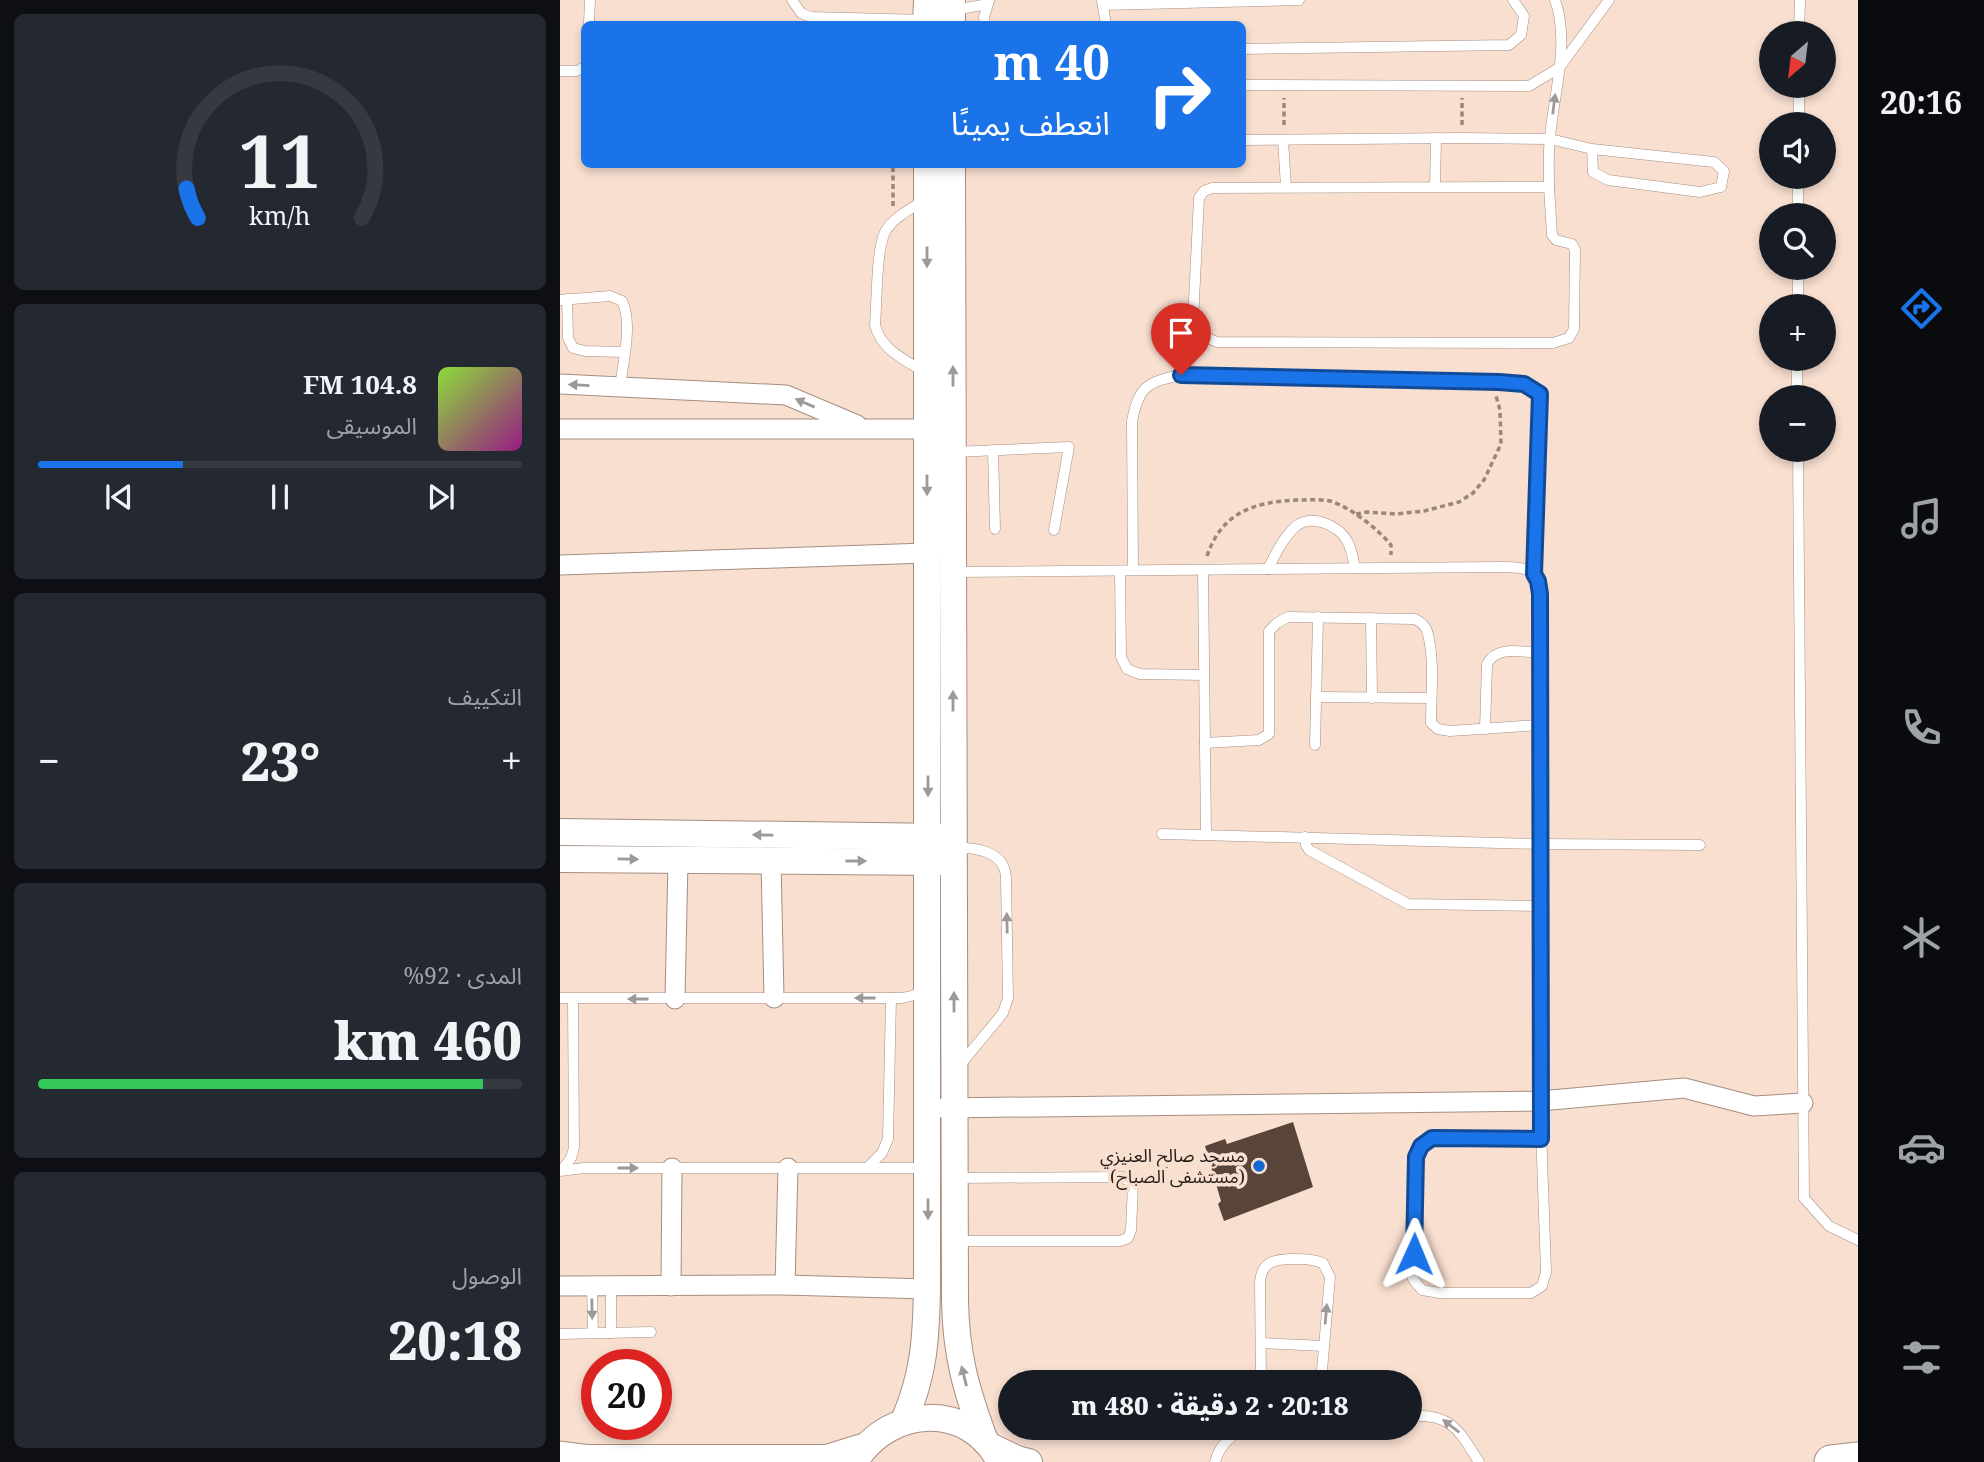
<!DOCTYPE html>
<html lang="ar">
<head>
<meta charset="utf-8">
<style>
	body { margin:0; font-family:"Noto Serif","Noto Sans Arabic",serif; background:#242831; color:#f1f3f6; direction:rtl; height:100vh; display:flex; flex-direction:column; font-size:26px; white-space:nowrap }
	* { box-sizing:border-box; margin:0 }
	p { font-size:23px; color:#9ea1a6 }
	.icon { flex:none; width:38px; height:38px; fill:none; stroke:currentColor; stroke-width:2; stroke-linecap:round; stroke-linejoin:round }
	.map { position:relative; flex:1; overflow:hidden; direction:ltr }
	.panel { display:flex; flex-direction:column; gap:14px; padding:14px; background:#0d0f14; width:560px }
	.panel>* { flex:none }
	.top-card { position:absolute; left:21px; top:21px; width:665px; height:147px; border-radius:10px; box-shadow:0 4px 10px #0003; direction:rtl; background:#1a73e8; color:#fff; overflow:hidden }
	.needle { width:46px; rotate:208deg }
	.controls { position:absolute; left:1199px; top:21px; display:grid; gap:14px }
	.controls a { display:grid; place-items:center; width:77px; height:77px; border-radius:50%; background:#171b24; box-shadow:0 4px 10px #0003; font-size:35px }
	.speed { position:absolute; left:21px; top:1349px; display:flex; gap:14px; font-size:35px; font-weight:700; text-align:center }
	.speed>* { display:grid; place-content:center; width:91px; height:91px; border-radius:50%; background:#171b24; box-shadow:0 4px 10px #0003; line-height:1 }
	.speed .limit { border:10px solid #d22; background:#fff; color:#111 }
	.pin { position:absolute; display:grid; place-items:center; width:60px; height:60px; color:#fff; margin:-72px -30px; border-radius:50% 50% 50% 0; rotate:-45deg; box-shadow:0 0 7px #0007 }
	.pin .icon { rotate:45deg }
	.me { position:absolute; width:77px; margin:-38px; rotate:1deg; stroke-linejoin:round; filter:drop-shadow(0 0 5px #0008) }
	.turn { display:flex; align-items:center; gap:24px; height:147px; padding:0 21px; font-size:32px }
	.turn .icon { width:91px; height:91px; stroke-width:2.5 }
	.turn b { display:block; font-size:49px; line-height:60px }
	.big { font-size:52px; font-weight:800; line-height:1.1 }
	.panel .widget { flex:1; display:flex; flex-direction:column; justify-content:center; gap:10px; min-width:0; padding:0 24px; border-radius:10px; background:#242831 }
	.panel .dial { align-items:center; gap:0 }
	.dial svg { height:182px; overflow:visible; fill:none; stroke:#363941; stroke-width:7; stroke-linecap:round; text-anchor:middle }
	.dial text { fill:#f1f3f6; stroke:none }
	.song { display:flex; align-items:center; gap:21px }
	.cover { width:84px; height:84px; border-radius:10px; background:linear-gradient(135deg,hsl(90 70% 55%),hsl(310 70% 35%)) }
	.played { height:7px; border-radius:4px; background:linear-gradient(90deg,#1a73e8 30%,#363941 30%) }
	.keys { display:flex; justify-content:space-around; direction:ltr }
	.heat { display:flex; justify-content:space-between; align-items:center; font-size:38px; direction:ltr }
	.charge { height:10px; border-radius:5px; background:linear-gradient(90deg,#34c759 92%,#363941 0) }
	.trip { position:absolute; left:438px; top:1370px; width:424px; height:70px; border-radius:35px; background:#171b24; box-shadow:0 4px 10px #0003; font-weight:800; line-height:70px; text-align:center; direction:rtl }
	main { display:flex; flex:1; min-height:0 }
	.tabs { display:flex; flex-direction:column; width:126px; justify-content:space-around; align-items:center; background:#090b0e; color:#9ea1a6 }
	.tabs .icon { width:49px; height:49px }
	.tabs .selected { color:#1a73e8 }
	.tabs b { font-size:32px; color:#f1f3f6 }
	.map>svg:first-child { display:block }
	.building { fill:#584438 }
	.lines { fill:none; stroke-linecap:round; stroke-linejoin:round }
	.lane-casing { stroke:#a58e80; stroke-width:11 }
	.street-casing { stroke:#a58e80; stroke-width:21 }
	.secondary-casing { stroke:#a58e80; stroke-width:28 }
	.highway-casing { stroke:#a58e80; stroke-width:35 }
	.path { stroke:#99877d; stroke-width:3.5; stroke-dasharray:5 3.5; stroke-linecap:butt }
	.lane { stroke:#fff; stroke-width:10 }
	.street { stroke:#fff; stroke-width:19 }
	.secondary { stroke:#fff; stroke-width:26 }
	.highway { stroke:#fff; stroke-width:33 }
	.oneway { fill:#9d9997 }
	.route-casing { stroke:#114b97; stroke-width:18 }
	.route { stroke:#1a73e8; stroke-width:12 }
	.poi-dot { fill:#1568d1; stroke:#f8dfd0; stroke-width:2.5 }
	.labels { text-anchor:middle; stroke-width:7; stroke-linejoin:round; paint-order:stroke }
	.poi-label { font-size:18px; fill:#251c17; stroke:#f8dfd0; text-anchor:end }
</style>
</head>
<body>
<main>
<nav class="tabs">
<b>20:16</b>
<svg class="icon selected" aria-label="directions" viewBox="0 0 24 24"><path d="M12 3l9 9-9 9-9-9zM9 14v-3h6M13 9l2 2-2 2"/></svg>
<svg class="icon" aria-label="music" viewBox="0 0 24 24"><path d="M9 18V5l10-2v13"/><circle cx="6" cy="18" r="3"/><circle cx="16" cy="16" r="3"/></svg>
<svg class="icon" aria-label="phone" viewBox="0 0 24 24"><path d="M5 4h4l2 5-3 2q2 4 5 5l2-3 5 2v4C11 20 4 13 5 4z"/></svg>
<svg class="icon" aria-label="climate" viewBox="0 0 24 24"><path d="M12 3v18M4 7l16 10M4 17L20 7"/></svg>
<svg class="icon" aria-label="car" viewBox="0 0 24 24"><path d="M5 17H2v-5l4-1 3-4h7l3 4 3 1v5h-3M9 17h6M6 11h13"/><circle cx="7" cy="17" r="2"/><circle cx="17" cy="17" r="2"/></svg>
<svg class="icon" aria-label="filters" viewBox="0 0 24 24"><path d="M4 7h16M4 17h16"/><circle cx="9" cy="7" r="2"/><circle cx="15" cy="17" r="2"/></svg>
</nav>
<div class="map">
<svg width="1298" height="1462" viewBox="0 0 1298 1462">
	<rect width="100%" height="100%" fill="#f8dfd0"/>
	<polygon class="building" points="733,1122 753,1187 664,1221 658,1204 661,1201 645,1146 665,1139 667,1144"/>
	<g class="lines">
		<g class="lane-casing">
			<g id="lane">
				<polyline points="232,0 241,13 251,17 364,20"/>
				<polyline points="542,1 546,24"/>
				<polyline points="544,5 739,0"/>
				<polyline points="394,10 428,4"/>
				<polyline points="29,24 30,0"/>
				<polyline points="425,24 424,17 429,1"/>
				<polyline points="1239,33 1240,0"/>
				<polyline points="682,49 949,45 961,35 964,16 953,0"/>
				<polyline points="0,71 17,71 24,67"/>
				<polyline points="682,85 969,86 999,68 1049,0"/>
				<polyline points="1239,124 1239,86"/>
				<polyline points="682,140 901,138 990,139 1032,149 1154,162 1164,171 1161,187 1140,192 1048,180 1033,172 1032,149"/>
				<polyline points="723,140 726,187"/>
				<polyline points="875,187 876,138"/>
				<polygon points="989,187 992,235 996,240 1012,244 1015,250 1014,329 1009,338 993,343 657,342 641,335 633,321 639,198 644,191 652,188"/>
				<path d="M989,187C989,170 988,153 990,137C994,93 1010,42 995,0"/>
				<path d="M363,201C350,209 333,218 325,232C316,251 317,302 315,325C321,349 343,359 363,371"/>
				<polyline points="1238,215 1238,177"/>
				<polyline points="7,299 8,338 13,348 25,351 64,352"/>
				<path d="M0,300L50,296L62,301C73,322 63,363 60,387"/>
				<polyline points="1238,306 1238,268"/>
				<polyline points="1237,359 1237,397"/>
				<polyline points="433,450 435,529"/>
				<polyline points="1238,450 1244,1198 1269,1226 1298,1240"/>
				<polyline points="393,452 509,447 494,530"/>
				<path d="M708,569C715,555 723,538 735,527C750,513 779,525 787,541C792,549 793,559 795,568"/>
				<path d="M573,570L572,421C579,386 587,382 621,375L939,382C954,383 968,383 980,394L981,412L974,574"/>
				<polyline points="643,570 646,834"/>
				<polyline points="560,571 561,657 567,669 580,674 644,675"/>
				<path d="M396,572L938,567C962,567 977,566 980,594V1101L986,1272L982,1286L971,1293H880L862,1290L853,1279L856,1157L861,1146L872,1138L981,1139"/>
				<polyline points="811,618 812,698"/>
				<polyline points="756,697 871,698"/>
				<path d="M925,729L927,664C937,645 960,652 980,653"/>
				<path d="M645,743L699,740L709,734V631L717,623L728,617L855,619C861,622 865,625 867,631C875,656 871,696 871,723L878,729L890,731L979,725"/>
				<polyline points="755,745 758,617"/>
				<polyline points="602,834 979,844 1140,845"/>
				<polyline points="745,837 746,845 749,850 848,904 979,906"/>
				<path d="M394,847C415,848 444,850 446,877L448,998L443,1013L400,1065"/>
				<polyline points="0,998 342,998 355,995 363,989"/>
				<polyline points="308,1167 322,1153 328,1139 331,998"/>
				<polyline points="2,1170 11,1158 14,1148 13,999"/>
				<polyline points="0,1171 24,1168 367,1168"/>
				<polyline points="395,1178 562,1177 573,1184 571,1230 568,1238 560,1241 395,1241"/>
				<polyline points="32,1286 33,1333"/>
				<polyline points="51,1333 51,1286"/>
				<polyline points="0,1334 91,1332"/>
				<polyline points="701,1343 764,1346"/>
				<path d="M701,1382L700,1283C701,1261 716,1259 734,1259C745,1259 753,1259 763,1263L770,1277L761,1382"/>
				<path d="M849,1416C891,1413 898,1429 919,1462"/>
				<path d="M655,1462C660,1444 671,1434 688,1428"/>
			</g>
		</g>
		<g class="street-casing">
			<g id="street">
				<polyline points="0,384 226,395 297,425"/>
				<polyline points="0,429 380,429"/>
				<polyline points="0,565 367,553"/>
				<polyline points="211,861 214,998"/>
				<polyline points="115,999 118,860"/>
				<polyline points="383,1108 980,1101 1124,1088 1194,1106 1243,1103"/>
				<polyline points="225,1285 228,1168"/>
				<polyline points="0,1286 225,1285 367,1289"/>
				<polyline points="111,1286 112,1168"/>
			</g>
		</g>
		<g class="secondary-casing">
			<g id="secondary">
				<polyline points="392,0 392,24"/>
				<polyline points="366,24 367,0"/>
				<path d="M392,164L395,1301C396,1355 406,1390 425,1441"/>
				<polyline points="0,832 385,837"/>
				<polyline points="0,859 383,862"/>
				<path d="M344,1421C364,1374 366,1340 367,1289V164"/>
				<polyline points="432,1447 457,1459 469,1462"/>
				<polyline points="11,1458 267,1458 306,1446"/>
				<path d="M296,1460C330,1406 409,1401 440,1462"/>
			</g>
		</g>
		<g class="highway-casing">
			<g id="highway">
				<polyline points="0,1458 31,1462"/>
				<polyline points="1271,1462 1298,1459"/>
			</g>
		</g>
		<g class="path">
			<polyline points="724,125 724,98"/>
			<polyline points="902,125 902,98"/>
			<polyline points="333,206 333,164"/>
			<polyline points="796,514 807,512 836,514 864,511 899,502 913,493 924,480 941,444 940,410 936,396"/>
			<path d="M647,556C662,512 694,502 737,500C748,500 759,499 770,501C790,507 818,529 831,545V555"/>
		</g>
		<use href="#lane" class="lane"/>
		<use href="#street" class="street"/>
		<use href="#secondary" class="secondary"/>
		<use href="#highway" class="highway"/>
	</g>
	<defs><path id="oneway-solid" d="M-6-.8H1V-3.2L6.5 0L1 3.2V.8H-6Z" transform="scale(1.75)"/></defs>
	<g class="oneway">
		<use href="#oneway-solid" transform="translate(994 104) rotate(-83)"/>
		<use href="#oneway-solid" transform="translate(367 257) rotate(90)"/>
		<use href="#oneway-solid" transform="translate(393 376) rotate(-90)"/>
		<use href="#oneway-solid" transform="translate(19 385) rotate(-177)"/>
		<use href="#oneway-solid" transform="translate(245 403) rotate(-157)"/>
		<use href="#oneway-solid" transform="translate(367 485) rotate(90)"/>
		<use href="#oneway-solid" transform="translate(393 701) rotate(-90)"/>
		<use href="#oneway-solid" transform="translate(368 786) rotate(90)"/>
		<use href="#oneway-solid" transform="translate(203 835) rotate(-179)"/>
		<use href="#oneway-solid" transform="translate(68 859) rotate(1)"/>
		<use href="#oneway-solid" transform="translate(296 861)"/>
		<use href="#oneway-solid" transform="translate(447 923) rotate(-91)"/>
		<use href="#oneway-solid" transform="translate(305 998) rotate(180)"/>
		<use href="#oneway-solid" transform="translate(78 999) rotate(180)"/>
		<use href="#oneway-solid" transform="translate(394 1002) rotate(-90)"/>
		<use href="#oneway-solid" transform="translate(68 1168)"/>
		<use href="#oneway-solid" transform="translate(368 1209) rotate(90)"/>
		<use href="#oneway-solid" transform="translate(32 1309) rotate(89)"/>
		<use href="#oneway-solid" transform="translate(766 1314) rotate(-85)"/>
		<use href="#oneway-solid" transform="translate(404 1376) rotate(-104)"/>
		<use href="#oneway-solid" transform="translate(891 1426) rotate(-142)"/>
	</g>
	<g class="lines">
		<g class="route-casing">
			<polyline id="route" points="621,375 939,382 964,384 980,394 974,574 978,581 980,594 981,1139 872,1138 861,1146 856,1157 854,1254"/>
		</g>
		<use href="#route" class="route"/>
	</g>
	<circle class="poi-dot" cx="699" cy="1166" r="7"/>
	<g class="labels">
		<g class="poi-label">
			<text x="685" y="1162">مسجد صالح العنيزي<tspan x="685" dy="21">(مستشفى الصباح)</tspan></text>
		</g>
	</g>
</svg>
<div class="controls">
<a><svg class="needle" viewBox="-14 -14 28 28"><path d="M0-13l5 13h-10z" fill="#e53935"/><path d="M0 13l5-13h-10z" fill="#9ea1a6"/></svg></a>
<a><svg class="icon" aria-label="sound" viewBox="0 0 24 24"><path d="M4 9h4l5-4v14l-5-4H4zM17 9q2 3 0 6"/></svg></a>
<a><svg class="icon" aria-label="search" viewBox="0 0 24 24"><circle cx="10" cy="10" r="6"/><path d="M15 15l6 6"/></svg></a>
<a>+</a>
<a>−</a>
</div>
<div class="speed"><div class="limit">20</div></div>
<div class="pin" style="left:621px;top:375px;background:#d93025"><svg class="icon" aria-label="arrive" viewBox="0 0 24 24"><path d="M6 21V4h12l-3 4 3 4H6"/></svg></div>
<svg class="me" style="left:854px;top:1254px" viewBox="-20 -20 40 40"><path d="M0-17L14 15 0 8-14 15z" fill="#1a73e8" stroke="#fff" stroke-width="4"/></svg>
<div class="trip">20:18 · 2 دقيقة · 480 m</div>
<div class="top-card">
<div class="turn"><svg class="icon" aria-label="right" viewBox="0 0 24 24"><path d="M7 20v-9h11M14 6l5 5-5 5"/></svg><div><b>40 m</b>انعطف يمينًا</div></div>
</div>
</div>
<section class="panel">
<div class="widget dial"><svg viewBox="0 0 100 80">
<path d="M14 69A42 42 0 1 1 86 69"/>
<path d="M14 69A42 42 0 0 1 9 56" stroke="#1a73e8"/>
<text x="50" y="56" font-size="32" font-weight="700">11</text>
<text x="50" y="72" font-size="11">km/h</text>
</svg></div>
<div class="widget">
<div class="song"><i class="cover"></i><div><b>104.8 FM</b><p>الموسيقى</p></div></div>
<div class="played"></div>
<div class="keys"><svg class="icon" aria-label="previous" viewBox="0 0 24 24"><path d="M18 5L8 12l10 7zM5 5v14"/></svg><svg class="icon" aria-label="pause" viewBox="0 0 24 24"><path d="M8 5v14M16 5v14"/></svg><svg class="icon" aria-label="next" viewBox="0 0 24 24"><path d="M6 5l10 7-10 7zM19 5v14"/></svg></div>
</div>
<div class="widget"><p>التكييف</p>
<div class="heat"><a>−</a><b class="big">23°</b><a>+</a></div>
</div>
<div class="widget"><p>المدى · 92%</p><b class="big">460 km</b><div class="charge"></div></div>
<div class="widget"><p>الوصول</p><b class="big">20:18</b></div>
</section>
</main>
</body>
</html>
